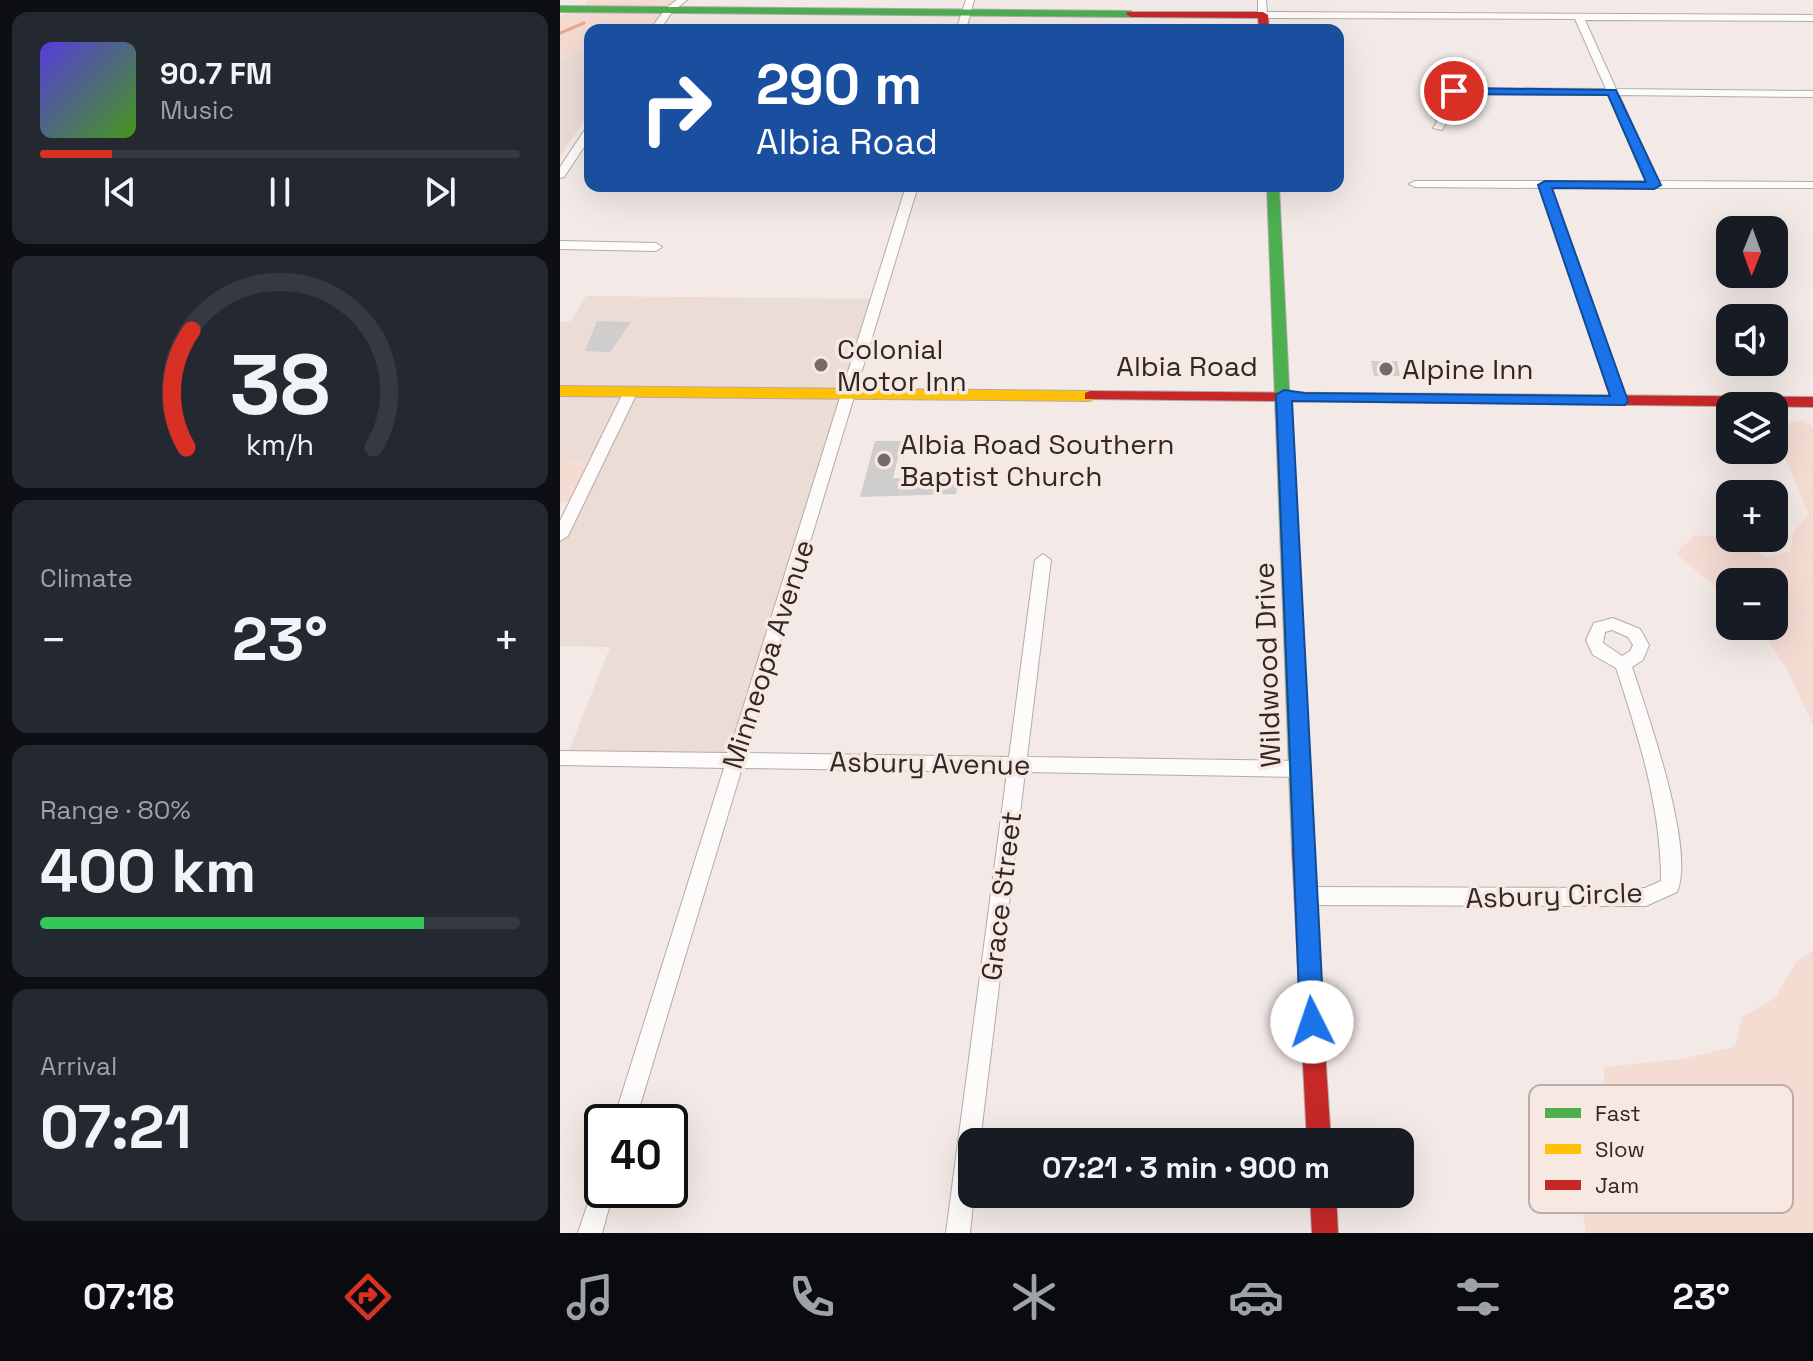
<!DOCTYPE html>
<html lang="en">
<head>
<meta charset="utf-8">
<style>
	body { margin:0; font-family:"Space Grotesk",sans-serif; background:#242831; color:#f1f3f6; height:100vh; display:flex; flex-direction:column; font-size:30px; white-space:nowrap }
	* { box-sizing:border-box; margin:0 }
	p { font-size:26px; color:#9ea1a6 }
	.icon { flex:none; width:44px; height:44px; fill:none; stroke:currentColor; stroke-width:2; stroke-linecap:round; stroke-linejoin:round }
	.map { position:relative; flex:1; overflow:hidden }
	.side { display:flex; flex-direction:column; gap:12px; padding:12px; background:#0d0f14; width:560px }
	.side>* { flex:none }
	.banner { position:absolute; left:24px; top:24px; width:760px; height:168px; border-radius:16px; box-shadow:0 8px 32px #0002; background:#1a4fa0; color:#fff; overflow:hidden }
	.needle { width:52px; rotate:181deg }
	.fabs { position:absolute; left:1156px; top:216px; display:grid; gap:16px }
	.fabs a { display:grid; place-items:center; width:72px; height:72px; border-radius:16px; background:#171b24; box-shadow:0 8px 32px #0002; font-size:40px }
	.speed { position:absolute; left:24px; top:1104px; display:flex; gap:16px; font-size:40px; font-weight:700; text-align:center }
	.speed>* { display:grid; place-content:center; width:104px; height:104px; border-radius:50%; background:#171b24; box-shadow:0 8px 32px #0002; line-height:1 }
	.speed .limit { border:4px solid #111; border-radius:12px; background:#fff; color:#111 }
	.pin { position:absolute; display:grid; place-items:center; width:68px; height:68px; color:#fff; margin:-34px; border:4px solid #fff; border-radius:50%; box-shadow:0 2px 8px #0007 }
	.me { position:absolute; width:88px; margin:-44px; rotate:356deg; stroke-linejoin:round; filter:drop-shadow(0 0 6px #0008) }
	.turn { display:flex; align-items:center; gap:28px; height:168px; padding:0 40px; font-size:36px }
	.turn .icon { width:104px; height:104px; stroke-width:2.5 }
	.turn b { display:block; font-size:56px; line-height:68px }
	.big { font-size:60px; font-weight:800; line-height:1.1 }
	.side .card { flex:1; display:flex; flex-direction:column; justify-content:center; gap:12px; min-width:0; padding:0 28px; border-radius:16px; background:#242831 }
	.side .dial { align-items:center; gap:0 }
	.dial svg { height:208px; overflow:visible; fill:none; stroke:#363941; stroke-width:7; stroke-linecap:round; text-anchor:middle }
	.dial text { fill:#f1f3f6; stroke:none }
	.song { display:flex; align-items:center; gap:24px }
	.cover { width:96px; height:96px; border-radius:12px; background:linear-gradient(135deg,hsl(250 70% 55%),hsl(100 70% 35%)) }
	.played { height:8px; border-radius:4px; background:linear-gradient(90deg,#d93025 15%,#363941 15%) }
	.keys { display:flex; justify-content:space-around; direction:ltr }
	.heat { display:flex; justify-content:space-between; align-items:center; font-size:44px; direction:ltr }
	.charge { height:12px; border-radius:6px; background:linear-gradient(90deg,#34c759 80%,#363941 0) }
	.trip { position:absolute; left:398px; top:1128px; width:456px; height:80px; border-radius:16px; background:#171b24; box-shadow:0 8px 32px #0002; font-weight:800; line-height:80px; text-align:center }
	.tab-bar { display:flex; height:128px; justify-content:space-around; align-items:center; background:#090b0e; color:#9ea1a6 }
	.tab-bar .icon { width:56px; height:56px }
	.tab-bar .current { color:#d93025 }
	.tab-bar b { font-size:36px; color:#f1f3f6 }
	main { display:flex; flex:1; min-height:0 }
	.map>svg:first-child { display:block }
	.built { fill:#ecdcd6 }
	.green { fill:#f5dcd3 }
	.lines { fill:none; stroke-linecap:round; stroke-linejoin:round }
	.stream { stroke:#e9a78f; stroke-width:3 }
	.building { fill:#cfcecc }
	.street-casing { stroke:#b3aba9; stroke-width:2 }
	.fast-casing { stroke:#b3aba9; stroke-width:2 }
	.slow-casing { stroke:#b3aba9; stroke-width:2 }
	.jam-casing { stroke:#b3aba9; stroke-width:2 }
	.street { fill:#fdfcfb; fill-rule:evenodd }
	.fast { fill:#4caf50; fill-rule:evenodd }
	.slow { fill:#ffc107; fill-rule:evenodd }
	.jam { fill:#c62828; fill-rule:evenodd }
	.route { fill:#1a73e8; stroke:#114b97; stroke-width:2 }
	.poi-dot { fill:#736c6a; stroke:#f8e8e2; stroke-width:3 }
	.labels { text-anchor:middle; stroke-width:7; stroke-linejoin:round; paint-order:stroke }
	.poi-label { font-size:28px; fill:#2e2826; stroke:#f8e8e2; text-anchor:start }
	.street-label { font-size:28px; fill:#2e2826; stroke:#f8e8e2 }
	.key { fill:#f8e8e2; stroke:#bbaeaa; stroke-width:2 }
	.key-label { font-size:22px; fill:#2e2826 }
</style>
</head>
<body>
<main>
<section class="side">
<div class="card">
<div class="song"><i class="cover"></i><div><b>90.7 FM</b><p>Music</p></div></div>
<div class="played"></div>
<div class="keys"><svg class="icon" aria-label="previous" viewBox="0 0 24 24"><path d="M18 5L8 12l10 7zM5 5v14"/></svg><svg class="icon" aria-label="pause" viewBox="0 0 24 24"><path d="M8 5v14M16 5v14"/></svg><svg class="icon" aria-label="next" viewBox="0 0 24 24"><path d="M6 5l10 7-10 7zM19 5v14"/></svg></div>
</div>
<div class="card dial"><svg viewBox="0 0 100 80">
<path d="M14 69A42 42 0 1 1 86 69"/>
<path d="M14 69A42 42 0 0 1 16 24" stroke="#d93025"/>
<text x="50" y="56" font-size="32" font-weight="700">38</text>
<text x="50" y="72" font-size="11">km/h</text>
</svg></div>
<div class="card"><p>Climate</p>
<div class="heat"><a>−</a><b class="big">23°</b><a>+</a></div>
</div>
<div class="card"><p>Range · 80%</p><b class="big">400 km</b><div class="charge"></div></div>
<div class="card"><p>Arrival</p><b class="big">07:21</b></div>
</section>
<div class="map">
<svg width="1253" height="1233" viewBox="0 0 1253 1233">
	<rect width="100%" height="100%" fill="#f3eae7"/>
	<g class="built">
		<polygon points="30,47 30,112 0,156 0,60"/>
		<polygon points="26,296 318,299 175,759 6,758 50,647 0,646 0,539 37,460 0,462 0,322 11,321"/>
	</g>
	<g class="green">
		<polygon points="28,0 123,0 95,30 30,30 30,47 0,60 0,16 25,6"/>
		<polygon points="1242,420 1253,427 1253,725 1226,668 1199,626 1214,626 1214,582 1170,582 1170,599 1116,554 1134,535 1175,538 1205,557 1230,552 1233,533 1249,514 1214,433 1214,426"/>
		<polygon points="37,459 18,500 0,503 0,462"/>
		<polygon points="1253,951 1253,1233 1026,1233 1022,1209 1046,1163 1044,1067 1121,1059 1175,1047 1182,1017 1215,998 1236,962"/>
	</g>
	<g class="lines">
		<polyline class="stream" points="0,33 24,23"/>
	</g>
	<g class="building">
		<polygon points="37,321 71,322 50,352 25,351"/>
		<polygon points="811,361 837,361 840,376 814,376"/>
		<polygon points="315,441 342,441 333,478 399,479 396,494 300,497"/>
	</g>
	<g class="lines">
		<g class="street-casing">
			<g id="street">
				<polygon points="117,0 127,0 112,12 100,30 90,30 106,8"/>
				<polygon points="406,0 414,0 406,30 396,30"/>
				<polygon points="698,0 706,0 707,12 1253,15 1253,21 1025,20 1056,89 1253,91 1253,97 1059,95 1098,181 1253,182 1253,188 991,188 1067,401 1065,404 1055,404 980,188 855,187 849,184 855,181 1087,181 1049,95 886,94 880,98 887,122 882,130 873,128 877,122 870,97 884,88 1046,89 1015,19 703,18 698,15"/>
				<polygon points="30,127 30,138 4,177 0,178 0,167 26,128"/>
				<polygon points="346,186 358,186 186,753 449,757 475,560 483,554 491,560 467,757 740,761 746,764 749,769 746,774 740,777 465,772 420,1142 412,1142 412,1194 414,1194 410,1233 386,1233 447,772 182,768 75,1122 53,1122 164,768 0,765 0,751 169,753"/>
				<polygon points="0,241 96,243 102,247 96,251 0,249"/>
				<polygon points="71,387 78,391 8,536 0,541 0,521 64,391"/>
				<path d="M1053,618L1080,629L1089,645L1083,660L1072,667C1087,712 1136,850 1117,892L1086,906L744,905L737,902L734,896L737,890L744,887L1085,888L1101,881C1101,807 1079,738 1056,668L1033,655L1026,640L1034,623ZM1052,630L1068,637L1073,645L1070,651L1062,656L1043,643L1045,632Z"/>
				<polygon points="42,1179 42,1190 54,1190 42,1233 18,1233 35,1182"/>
			</g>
		</g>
		<g class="fast-casing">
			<g id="fast">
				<polygon points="0,6 571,11 576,14 571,17 0,12"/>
				<polygon points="707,186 719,186 752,850 749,857 742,859 735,857 732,850"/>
			</g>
		</g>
		<g class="slow-casing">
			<polygon id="slow" points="0,386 530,391 538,396 530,401 0,396"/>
		</g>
		<g class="jam-casing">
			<g id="jam">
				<polygon points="567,12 703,12 708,15 709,30 699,30 698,18 571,17 566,14"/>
				<polygon points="530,391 1253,397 1253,407 525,399 525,393"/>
				<polygon points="742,841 749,843 752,850 771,1142 747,1142 732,850 735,843"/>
				<polygon points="750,1194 776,1194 778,1233 752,1233"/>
			</g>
		</g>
		<use href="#street" class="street"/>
		<use href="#fast" class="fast"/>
		<use href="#slow" class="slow"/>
		<use href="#jam" class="jam"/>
	</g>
	<polygon class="route" points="894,88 1056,90 1101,185 1094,189 992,188 1068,401 1065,405 732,401 764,1022 760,1030 752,1034 744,1030 740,1022 716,395 724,390 745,393 1050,396 978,185 985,181 1086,182 1048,95 890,94 890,89"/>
	<g class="poi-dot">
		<circle cx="261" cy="365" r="8"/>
		<circle cx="826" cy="369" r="8"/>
		<circle cx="324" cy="460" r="8"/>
	</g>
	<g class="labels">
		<g class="poi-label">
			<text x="277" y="359">Colonial<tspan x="277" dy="32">Motor Inn</tspan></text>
			<text x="842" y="379">Alpine Inn</text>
			<text x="340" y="454">Albia Road Southern<tspan x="340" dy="32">Baptist Church</tspan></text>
		</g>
		<g class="street-label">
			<text x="627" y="376">Albia Road</text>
			<text transform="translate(208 654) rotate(-72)" y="10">Minneopa Avenue</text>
			<text transform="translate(707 665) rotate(-92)" y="10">Wildwood Drive</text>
			<text transform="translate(370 763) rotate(1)" y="10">Asbury Avenue</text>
			<text transform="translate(994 895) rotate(-2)" y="10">Asbury Circle</text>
			<text transform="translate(441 896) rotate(-83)" y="10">Grace Street</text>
		</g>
	</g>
	<rect x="969" y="1085" width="264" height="128" rx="12" class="key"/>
	<rect x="985" y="1108" width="36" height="10" fill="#4caf50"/>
	<rect x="985" y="1144" width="36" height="10" fill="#ffc107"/>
	<rect x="985" y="1180" width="36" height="10" fill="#c62828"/>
	<g class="key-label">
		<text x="1035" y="1121">Fast</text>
		<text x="1035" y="1157">Slow</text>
		<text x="1035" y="1193">Jam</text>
	</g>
</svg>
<div class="fabs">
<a><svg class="needle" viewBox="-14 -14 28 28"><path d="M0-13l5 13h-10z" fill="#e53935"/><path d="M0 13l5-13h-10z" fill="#9ea1a6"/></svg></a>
<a><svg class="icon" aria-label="sound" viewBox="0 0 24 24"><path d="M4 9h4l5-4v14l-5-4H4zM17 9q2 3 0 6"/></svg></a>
<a><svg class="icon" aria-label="layers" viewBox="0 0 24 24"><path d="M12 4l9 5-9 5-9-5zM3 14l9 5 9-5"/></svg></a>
<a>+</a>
<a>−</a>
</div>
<div class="speed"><div class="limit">40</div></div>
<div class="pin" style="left:894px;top:91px;background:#d93025"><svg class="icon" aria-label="arrive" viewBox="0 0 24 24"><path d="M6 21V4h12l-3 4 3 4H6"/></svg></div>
<svg class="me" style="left:752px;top:1022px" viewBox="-20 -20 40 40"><circle r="19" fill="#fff"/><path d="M0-13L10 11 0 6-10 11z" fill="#1a73e8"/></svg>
<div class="trip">07:21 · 3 min · 900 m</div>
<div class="banner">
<div class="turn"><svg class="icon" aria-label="right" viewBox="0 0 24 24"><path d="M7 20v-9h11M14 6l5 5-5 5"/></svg><div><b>290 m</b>Albia Road</div></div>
</div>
</div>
</main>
<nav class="tab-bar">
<b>07:18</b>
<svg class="icon current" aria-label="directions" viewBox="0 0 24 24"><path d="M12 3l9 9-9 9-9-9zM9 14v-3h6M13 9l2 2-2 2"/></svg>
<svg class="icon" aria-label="music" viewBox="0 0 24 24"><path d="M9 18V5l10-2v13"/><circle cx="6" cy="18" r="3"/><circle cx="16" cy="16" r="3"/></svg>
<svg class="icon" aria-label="phone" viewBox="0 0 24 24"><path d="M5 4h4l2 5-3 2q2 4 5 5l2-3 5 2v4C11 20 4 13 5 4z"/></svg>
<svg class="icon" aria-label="climate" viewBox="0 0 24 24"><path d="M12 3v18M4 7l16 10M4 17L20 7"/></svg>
<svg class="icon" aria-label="car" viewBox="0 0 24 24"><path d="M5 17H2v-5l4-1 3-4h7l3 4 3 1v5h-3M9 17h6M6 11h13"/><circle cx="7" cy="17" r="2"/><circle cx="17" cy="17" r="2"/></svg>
<svg class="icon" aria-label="filters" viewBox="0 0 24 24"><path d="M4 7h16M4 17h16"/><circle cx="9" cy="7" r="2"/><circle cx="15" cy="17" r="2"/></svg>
<b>23°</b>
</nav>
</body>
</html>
